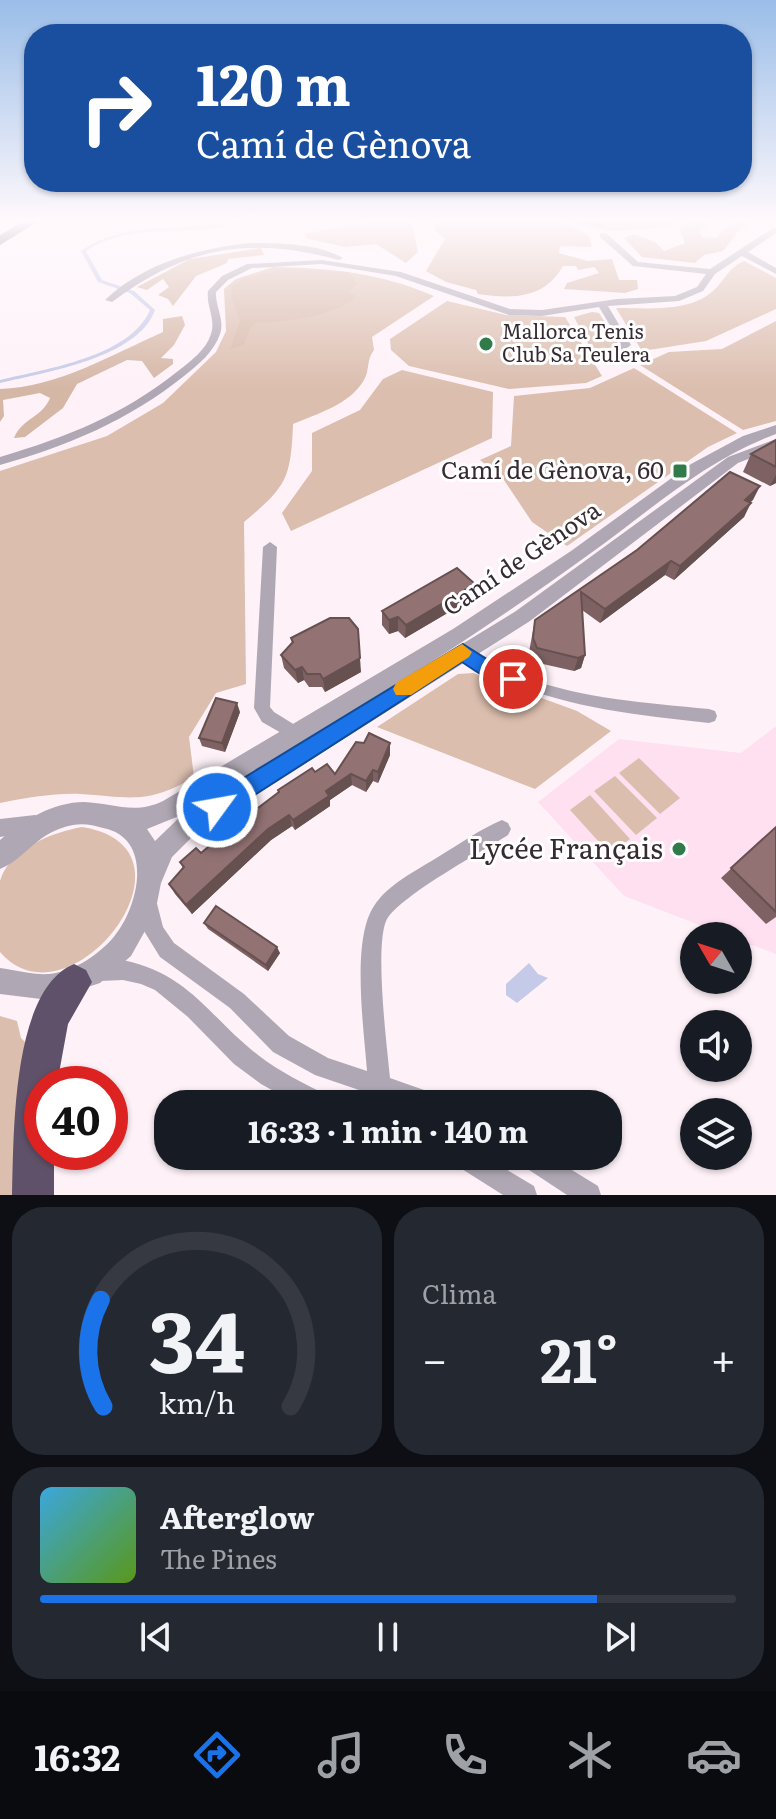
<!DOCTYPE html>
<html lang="es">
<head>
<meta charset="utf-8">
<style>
	body { margin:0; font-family:Literata,serif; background:#242831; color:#f1f3f6; height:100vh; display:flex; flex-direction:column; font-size:30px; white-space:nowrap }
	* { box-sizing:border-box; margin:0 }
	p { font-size:26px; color:#9ea1a6 }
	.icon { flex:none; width:44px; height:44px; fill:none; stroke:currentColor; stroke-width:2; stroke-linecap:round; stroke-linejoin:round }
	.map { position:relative; height:1195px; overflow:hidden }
	.sheet { display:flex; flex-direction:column; gap:12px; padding:12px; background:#0d0f14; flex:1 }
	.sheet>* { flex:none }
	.guide { position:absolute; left:24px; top:24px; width:728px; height:168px; border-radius:32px; box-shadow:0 2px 6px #0004; background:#1a4fa0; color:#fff; overflow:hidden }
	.needle { width:52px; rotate:309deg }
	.fabs { position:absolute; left:680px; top:922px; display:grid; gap:16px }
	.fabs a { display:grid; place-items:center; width:72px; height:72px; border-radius:50%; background:#171b24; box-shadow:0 2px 6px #0004; font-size:40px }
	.speed { position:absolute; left:24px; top:1066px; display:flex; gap:16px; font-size:40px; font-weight:700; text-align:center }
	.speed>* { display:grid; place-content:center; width:104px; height:104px; border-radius:50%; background:#171b24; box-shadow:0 2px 6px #0004; line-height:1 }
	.speed .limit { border:12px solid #d22; background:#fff; color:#111 }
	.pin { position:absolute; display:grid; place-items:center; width:68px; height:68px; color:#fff; margin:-34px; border:4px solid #fff; border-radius:50%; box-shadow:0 2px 8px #0007 }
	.me { position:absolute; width:88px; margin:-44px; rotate:58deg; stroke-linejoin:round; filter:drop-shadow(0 0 6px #0008) }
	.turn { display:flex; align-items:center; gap:28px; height:168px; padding:0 40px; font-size:36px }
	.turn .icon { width:104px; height:104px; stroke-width:2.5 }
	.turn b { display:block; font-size:56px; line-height:68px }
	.big { font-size:60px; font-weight:700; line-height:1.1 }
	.sheet .card { flex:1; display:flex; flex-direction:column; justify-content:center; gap:12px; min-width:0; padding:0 28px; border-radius:32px; background:#242831 }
	.sheet .dial { align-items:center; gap:0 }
	.dial svg { height:208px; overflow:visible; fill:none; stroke:#363941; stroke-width:7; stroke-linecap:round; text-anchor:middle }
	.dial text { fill:#f1f3f6; stroke:none }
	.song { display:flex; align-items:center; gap:24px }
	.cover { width:96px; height:96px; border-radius:12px; background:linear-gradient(135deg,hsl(200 70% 55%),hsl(90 70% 35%)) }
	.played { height:8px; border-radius:4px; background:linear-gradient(90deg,#1a73e8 80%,#363941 80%) }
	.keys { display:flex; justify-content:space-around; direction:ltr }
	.heat { display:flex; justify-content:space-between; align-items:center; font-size:44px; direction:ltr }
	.sheet .tiles { flex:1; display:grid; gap:12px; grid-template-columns:1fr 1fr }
	.card:last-child { grid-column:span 2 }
	.trip { position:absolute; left:154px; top:1090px; width:468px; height:80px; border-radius:32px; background:#171b24; box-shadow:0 2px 6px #0004; font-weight:700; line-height:80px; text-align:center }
	.menu { display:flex; height:128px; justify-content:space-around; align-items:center; background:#090b0e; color:#9ea1a6 }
	.menu .icon { width:56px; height:56px }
	.menu .on { color:#1a73e8 }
	.menu b { font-size:36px; color:#f1f3f6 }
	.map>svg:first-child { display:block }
	.built { fill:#ffe0f1 }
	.green { fill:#dbbeae }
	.forest { fill:#d5b7a6 }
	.water { fill:#c5cae8 }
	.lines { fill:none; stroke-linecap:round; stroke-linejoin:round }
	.minor { fill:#afa8b4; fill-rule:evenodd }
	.tertiary { fill:#afa8b4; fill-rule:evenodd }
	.motorway { fill:#5f5169; fill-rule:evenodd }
	.wall { fill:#7e6263 }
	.shaded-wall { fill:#665050 }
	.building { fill:#927273; stroke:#665050; stroke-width:2 }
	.route { fill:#1a73e8; stroke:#114b97; stroke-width:2 }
	.slow { fill:#f59e0b }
	.poi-dot { fill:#307b49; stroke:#fff; stroke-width:3 }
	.labels { text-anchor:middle; stroke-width:6; stroke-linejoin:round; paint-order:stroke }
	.far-poi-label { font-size:20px; fill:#372b32; stroke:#fff; text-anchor:start }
	.poi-label { font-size:24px; fill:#372b32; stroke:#fff; text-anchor:end }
	.street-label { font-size:24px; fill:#372b32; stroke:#fff }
	.near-poi-label { font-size:28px; fill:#372b32; stroke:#fff; text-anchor:end }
</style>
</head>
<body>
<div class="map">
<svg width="776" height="1195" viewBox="0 0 776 1195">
	<rect width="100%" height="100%" fill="#fef2f8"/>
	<polygon class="built" points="776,726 776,954 738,940 738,936 728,936 624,896 538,802 619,739 741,753"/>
	<g class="green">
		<path d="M570,221H675L673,225C637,229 604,236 570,221Z"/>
		<path d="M744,261L776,278V309L706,341L642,351L616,308C644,308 684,312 708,295C723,285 727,268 744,261Z"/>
		<path d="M273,267C330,268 381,273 434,296L372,337L374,350C366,360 370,370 364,380C349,405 319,413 293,424C291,479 286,487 244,522L246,684L216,693L189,737L194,777C148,805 130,797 80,794C55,793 25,798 0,803V471L107,436L163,403L216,352L226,331L224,289L236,279Z"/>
		<polygon points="447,301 506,315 565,317 602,376 586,383 509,389 409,366 391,350 390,339"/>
		<polygon points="592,312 599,313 618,342 613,348 591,349 574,317"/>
		<polygon points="776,321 776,421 743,430 640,365 669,352 722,349"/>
		<polygon points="634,368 737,433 708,447 567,546 532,522 504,480 480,460 511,446 514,396 590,388"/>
		<polygon points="402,370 493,392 492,438 291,531 282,513 312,471 312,433 360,410 383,379"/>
		<polygon points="473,673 577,711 611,731 535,789 377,727 458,674"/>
		<polygon points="639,758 680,798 660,814 619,773"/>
		<polygon points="615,776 657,818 636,835 594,791"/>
		<polygon points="590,795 630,839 610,854 570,810"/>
		<path d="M82,827C213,848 69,1033 0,952C0,931 0,901 0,881C9,848 54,832 82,827Z"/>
		<polygon points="0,1016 17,1021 21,1038 28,1045 20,1195 0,1195"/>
	</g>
	<g class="forest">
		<polygon points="374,221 411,221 418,252 406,263 376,244 346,247 308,239 304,234"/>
		<path d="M434,221H562L589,236L592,247L560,246L559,253L588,261L612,259L619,280H637L638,289L625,293L564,289L567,283L599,273L594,267L578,270L576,266H563C544,299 513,299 478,294L476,290L446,282L426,271L445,239L435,230Z"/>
		<polygon points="688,221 710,221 699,232 702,237 716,238 734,221 754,221 741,228 723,251 704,255 695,263 642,257 624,238 634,234 655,242 664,251 685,243 679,228"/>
		<polygon points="261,248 264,255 228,259 227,263 196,276 173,306 168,299 158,295 169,287 163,279 147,290 137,287 190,259"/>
		<path d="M283,269L349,272L357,284L349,292L356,296C344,314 278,324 257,322L250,328L244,345L230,349L240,321L231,296L232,286L245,278Z"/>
		<path d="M182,316L185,325L174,345L161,358L173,359V364L154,378L142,361L127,360L77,384L63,408L25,437L14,438C23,417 42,418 50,398L40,393L3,400L4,416L0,422V389C58,387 111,355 163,332V319Z"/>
	</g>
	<g class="water">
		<path d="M241,221H251C237,224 222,228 208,229C169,233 119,227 86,251L102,280L134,291L155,310C138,358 46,372 0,383V380C45,369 130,357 150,310L130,293L98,282L81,251C124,220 191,231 241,221Z"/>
		<polygon points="529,963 538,974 548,978 517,1003 506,995 506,984"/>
	</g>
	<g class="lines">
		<g class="minor">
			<path d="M773,228H776V233L748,252L776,268V274L742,256L715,274L703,291L679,301L608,306L631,345L611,359L606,356L621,344L599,307L542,316L509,315L396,276L322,264L252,268L228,280L216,292C215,306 225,320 220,334C214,352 198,365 184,376C129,420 68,446 0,465V457C67,437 123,415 178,371C191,361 206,350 211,334C216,319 206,306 208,291L222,276L247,264L322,260L401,272L510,309L542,310L617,299L675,296L697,287L706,274L633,266L600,237V233H606L638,262L710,269Z"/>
			<path d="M249,243C280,243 316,243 343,258L339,260C250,236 187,246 112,302L105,300C144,263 197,249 249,243Z"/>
			<polygon points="270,542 277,547 270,707 274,712 303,730 305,735 303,740 297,742 262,722 254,708 263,547"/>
			<path d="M463,646C484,654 503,669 524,677C583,699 647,703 709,709L715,711L717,716L715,721L709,723C619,713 537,705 458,656L456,652L458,648Z"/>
			<polygon points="35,815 41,818 44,824 41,830 0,837 0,819"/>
			<path d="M502,820L508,823L511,829L508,835C481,852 402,895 387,919C374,943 387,1047 390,1078L441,1096L444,1104H400L315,1075L273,1052L230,1008L160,957L144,931L138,903L141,896L148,893L155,896L163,927L174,943L244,994L289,1036L328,1058L367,1071C364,1030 351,940 374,906C387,885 417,870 438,857C458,845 480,829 502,820Z"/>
			<path d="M123,960C190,974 209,1017 258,1055C280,1072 305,1084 329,1096L332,1104H297L261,1084L234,1064L188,1017L155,990L141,984L123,980L100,981L93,978L90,971L93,964L100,961Z"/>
			<polygon points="450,1156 484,1156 534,1186 537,1195 503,1195 454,1164"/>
			<polygon points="516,1156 549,1156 598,1186 601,1195 567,1195 520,1164"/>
		</g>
		<path class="tertiary" d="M776,425V434C705,460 651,510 591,553C528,599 463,642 397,684L516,611L728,457L776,439V448L738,463L530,621L198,831L172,857L161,883L155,913L131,956L100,983L49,1000L0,994V968C15,970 34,975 49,974C72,972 97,956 112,939C139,909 155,838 103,828C92,825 84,823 73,825C36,832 27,858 0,869V840C22,821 53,802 84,802C112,803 135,815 163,801L453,629L571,551L691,464L743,436ZM318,732L182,815L155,841L147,829L179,816Z"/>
		<g class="motorway">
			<polygon points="24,221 39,221 0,245 0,235"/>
			<path d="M74,964L86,970L92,982L68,1024L57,1084H42V1152H54V1195H12C14,1137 11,990 74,964Z"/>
		</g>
	</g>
	<g class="wall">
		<polygon points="573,221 602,221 601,227"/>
		<polygon points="776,440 776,483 770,486 743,472 751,454"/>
		<polygon points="760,486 750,502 744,517 674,580 665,575 600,623 582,610 585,655 581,668 574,671 534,662 529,652 535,620"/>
		<polygon points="473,598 405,638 398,631 389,634 382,625 382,611"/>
		<polygon points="291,638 361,672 325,692 322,687 309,687 304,680 298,683 284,668 281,655 292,643"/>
		<polygon points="240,712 225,752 202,746 199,738"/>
		<polygon points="390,743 390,755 378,783 373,781 366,792 352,785 330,800 330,806 295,830 292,826 271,840 192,914 175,894 169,884 183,868 180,862 201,853 223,834 221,828 233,823 241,821 279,793 278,790 315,772 335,774"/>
		<polygon points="776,827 776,917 766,924 721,878"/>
		<polygon points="204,923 280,953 268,971 208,929"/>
	</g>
	<g class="shaded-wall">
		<polygon points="776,475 776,483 770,486"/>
		<polygon points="760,486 753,500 738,514 745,500"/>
		<polygon points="751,503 744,517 674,580 680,566"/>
		<polygon points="671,561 665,575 600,623 605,609"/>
		<polygon points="475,584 473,598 405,638 406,625"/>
		<polygon points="398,617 398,631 389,634 389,620"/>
		<polygon points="585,655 581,668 574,671 578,658"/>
		<polygon points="360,658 361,672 325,692 323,679"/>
		<polygon points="302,667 304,680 298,683 295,670"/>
		<polygon points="237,703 240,712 225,752 222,743"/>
		<polygon points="390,743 390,755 378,783 378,772"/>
		<polygon points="373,770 373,781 366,792 366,781"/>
		<polygon points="351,774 352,785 330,800 330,806 295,830 293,820 326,791"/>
		<polygon points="289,815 292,826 271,840 192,914 186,905 268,829"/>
		<polygon points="277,947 280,953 268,971 266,965"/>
	</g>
	<g class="building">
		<polygon points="776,440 776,467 751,454"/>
		<polygon points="730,472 760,486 745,500 751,503 680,566 671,561 605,609 581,592 585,655 578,658 537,648 533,638 535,620 637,550"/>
		<polygon points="457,568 475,584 406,625 398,617 389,620 382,611"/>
		<polygon points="330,618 349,618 358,629 360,658 323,679 320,674 307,674 302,667 295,670 281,655 293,642 291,638"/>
		<polygon points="216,698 237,703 222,743 199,738"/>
		<polygon points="369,733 390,743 378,772 373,770 366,781 351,774 326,791 329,796 293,820 289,815 268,829 186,905 169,884 184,867 180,862 196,848 201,853 225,833 221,828 230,820 233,823 238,818 241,821 279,792 278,790 312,768 315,772 327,764 335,774 356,742 364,743"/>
		<polygon points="776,827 776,912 731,868"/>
		<polygon points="216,906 277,947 266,965 204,923"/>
	</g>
	<linearGradient id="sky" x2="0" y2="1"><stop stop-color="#9abde8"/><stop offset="0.57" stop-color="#fff9fc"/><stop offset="1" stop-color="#fff9fc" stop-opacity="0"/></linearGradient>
	<rect width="776" height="388" fill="url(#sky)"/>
	<path class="route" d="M463,644L493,663L520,673L523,679L520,684C502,691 477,672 462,662L225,814L217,817L209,814L205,807L209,799Z"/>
	<polygon class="slow" points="462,644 472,652 469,657 411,695 396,695 393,689 396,683"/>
	<g class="poi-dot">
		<circle cx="486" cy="344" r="8"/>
		<rect x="672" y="463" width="16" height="16" rx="4"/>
		<circle cx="679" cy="849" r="8"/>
	</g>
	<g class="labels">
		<g class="far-poi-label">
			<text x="502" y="339">Mallorca Tenis<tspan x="502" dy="23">Club Sa Teulera</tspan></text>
		</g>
		<g class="poi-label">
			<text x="664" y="479">Camí de Gènova, 60</text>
		</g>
		<g class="street-label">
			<text transform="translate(522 559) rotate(-34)" y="8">Camí de Gènova</text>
		</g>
		<g class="near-poi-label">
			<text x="663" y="859">Lycée Français</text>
		</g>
	</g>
</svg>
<div class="fabs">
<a><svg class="needle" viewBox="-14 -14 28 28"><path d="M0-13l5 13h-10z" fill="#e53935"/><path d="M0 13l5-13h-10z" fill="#9ea1a6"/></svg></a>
<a><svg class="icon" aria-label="sound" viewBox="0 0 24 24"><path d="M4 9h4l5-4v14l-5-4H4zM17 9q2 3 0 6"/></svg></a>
<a><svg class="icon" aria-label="layers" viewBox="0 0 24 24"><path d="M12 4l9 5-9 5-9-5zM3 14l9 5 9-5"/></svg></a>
</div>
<div class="speed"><div class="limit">40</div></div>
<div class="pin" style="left:513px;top:679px;background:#d93025"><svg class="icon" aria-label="arrive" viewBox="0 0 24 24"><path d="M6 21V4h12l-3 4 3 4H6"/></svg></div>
<svg class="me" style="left:217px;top:807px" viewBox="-20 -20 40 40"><circle r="17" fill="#1a73e8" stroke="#fff" stroke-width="3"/><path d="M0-11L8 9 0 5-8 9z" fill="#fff"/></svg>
<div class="trip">16:33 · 1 min · 140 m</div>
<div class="guide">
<div class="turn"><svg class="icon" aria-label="right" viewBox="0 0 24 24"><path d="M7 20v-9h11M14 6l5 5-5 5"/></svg><div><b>120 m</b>Camí de Gènova</div></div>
</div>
</div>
<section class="sheet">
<div class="tiles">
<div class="card dial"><svg viewBox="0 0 100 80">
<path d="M14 69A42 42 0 1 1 86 69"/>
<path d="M14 69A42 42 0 0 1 13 28" stroke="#1a73e8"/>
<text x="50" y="56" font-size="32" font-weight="700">34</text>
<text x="50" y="72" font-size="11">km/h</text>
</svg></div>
<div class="card"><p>Clima</p>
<div class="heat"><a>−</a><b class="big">21°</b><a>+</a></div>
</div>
<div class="card">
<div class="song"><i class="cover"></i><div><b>Afterglow</b><p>The Pines</p></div></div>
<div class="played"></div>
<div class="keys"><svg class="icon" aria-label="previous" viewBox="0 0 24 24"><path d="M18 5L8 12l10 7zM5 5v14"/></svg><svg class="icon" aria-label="pause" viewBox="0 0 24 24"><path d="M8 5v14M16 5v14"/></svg><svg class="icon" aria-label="next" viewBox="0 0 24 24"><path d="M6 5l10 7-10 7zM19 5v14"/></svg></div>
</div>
</div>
</section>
<nav class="menu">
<b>16:32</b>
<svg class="icon on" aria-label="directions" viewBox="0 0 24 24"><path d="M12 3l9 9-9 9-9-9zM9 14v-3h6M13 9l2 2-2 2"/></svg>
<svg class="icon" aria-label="music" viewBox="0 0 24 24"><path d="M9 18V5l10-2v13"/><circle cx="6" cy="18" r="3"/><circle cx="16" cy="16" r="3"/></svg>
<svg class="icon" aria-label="phone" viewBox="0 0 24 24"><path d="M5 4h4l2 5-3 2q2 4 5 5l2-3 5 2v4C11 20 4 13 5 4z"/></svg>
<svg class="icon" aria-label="climate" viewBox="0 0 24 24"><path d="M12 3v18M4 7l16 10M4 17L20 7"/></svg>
<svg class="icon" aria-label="car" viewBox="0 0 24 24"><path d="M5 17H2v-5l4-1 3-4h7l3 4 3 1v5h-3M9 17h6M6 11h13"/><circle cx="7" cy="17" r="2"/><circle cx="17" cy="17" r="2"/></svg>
</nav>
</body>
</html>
